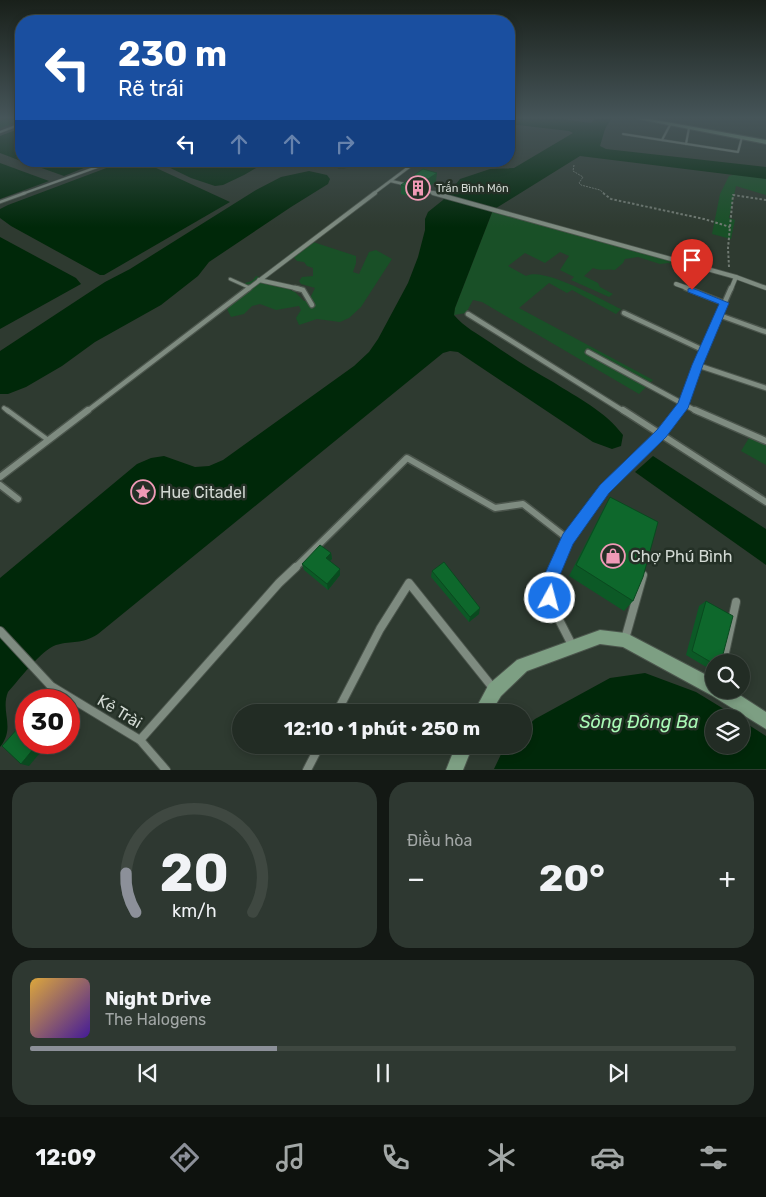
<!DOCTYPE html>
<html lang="vi">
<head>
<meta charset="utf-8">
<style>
	body { margin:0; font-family:Rubik,sans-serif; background:#2e3831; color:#f1f3f6; height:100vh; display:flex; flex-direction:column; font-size:19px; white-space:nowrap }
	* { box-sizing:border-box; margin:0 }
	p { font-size:16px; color:#a2a7a6 }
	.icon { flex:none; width:28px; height:28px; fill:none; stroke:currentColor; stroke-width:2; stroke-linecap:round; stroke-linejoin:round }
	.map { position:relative; height:770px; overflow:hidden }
	.details { display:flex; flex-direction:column; gap:12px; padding:12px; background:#131814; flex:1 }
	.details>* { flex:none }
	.hud { position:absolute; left:15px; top:15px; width:500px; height:152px; border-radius:20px; box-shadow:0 2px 8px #0003,0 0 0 1px #3f4841; background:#1a4fa0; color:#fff; overflow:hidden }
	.buttons { position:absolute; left:705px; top:654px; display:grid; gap:10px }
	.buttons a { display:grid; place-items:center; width:45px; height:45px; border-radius:50%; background:#222c24; box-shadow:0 2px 8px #0003,0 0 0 1px #3f4841; font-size:25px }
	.speed { position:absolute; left:15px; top:689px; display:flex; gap:10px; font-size:25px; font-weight:700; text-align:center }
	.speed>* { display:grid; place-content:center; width:65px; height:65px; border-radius:50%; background:#222c24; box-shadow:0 2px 8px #0003,0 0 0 1px #3f4841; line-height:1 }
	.speed .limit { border:8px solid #d22; background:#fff; color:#111 }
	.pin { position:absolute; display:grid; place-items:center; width:42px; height:42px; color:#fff; margin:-51px -21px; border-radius:50% 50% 50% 0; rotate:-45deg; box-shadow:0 0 5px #0007 }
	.pin .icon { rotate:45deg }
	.me { position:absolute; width:55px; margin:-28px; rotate:7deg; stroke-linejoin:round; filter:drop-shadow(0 0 4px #0008) }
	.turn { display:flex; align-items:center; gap:18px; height:105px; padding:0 20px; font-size:22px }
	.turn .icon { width:65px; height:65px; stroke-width:2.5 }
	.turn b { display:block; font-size:35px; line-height:42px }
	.lanes { display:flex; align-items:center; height:48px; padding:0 20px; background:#0003; justify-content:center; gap:25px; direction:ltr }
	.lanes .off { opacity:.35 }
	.big { font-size:38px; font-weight:700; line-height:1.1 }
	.details .widget { flex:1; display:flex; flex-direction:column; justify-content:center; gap:8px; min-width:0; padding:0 18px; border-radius:20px; background:#2e3831 }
	.details .dial { align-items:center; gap:0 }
	.dial svg { height:130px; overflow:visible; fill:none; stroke:#3f4841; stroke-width:7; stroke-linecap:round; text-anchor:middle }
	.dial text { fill:#f1f3f6; stroke:none }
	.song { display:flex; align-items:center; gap:15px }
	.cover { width:60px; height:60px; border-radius:8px; background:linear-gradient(135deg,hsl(40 70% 55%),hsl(260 70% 35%)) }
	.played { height:5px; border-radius:2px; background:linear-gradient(90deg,#8c9099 35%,#3f4841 35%) }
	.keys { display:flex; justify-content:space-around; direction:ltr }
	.heat { display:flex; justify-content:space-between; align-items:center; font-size:28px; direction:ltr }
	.details .tiles { flex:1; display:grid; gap:12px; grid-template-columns:1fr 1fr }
	.widget:last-child { grid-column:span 2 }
	.trip { position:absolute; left:232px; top:704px; width:300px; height:50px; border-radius:25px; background:#222c24; box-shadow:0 2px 8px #0003,0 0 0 1px #3f4841; font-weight:700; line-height:50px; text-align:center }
	.menu { display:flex; height:80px; justify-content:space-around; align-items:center; background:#0e120e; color:#a2a7a6 }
	.menu .icon { width:35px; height:35px }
	.menu .on { color:#8c9099 }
	.menu b { font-size:22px; color:#f1f3f6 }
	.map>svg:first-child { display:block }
	.green { fill:#195027 }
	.water { fill:#002809 }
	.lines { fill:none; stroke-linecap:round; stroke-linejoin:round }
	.lane-far3-casing { stroke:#4b554c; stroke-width:3 }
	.lane-far2-casing { stroke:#4b554c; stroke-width:4.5 }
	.lane-far1-casing { stroke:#4b554c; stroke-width:6 }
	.lane-casing { stroke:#4b554c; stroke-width:7 }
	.street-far4-casing { stroke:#4b554c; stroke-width:4 }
	.street-far3-casing { stroke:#4b554c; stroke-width:5.5 }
	.street-far2-casing { stroke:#4b554c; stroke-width:7 }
	.street-far1-casing { stroke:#4b554c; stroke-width:9 }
	.street-casing { stroke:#4b554c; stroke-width:10 }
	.secondary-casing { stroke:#4b554c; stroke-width:2 }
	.path-far1 { stroke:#707a72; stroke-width:1; stroke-dasharray:2 1; stroke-linecap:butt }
	.path { stroke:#707a72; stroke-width:2; stroke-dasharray:2.5 2; stroke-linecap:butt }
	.lane-far3 { stroke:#7e8b80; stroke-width:2 }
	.lane-far2 { stroke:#7e8b80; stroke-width:2.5 }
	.lane-far1 { stroke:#7e8b80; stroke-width:4 }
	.lane { stroke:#7e8b80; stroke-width:4.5 }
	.street-far4 { stroke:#7e8b80; stroke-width:2.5 }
	.street-far3 { stroke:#7e8b80; stroke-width:4 }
	.street-far2 { stroke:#7e8b80; stroke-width:4.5 }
	.street-far1 { stroke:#7e8b80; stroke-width:6 }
	.street { stroke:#7e8b80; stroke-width:8 }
	.secondary { fill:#7d9f83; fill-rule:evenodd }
	.wall { fill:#0c5926 }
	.shaded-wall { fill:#0a491f }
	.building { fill:#0e682c; stroke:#0a491f }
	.route { fill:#1a73e8; stroke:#114b97 }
	.labels { text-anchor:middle; stroke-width:5; stroke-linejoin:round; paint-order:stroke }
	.far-poi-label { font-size:11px; fill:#d2d9d3; stroke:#243026; text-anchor:start }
	.near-poi-label { font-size:16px; fill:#d2d9d3; stroke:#243026; text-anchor:start }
	.near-street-label { font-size:16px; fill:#d2d9d3; stroke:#243026 }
	.near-water-label { font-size:18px; font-style:italic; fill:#a9fab6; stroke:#243026 }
</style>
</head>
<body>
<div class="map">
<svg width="766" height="770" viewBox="0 0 766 770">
	<rect width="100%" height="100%" fill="#2e3a30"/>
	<g class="green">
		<polygon points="740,173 766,177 766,195 736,186 729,218 735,220 731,239 712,234 720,194 729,176"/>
		<path d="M493,210L703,268L701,272L668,263L660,264L638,257L625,259L623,263L615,270C606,268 604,272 593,268L584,276L598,283L600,287L613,294L609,297L571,280L574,277L560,270L569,256L560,252L545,263L525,253L508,266L526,276C543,266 602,300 621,309L616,314L572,290L567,293L549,283L519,308L653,380L639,394L482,302L473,300L466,313L454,315L455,308Z"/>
		<polygon points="310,241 356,256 356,263 353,272 359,274 369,252 376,250 392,259 361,307 349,318 340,322 317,319 299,325 296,318 301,310 299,306 276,310 260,304 252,306 244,314 231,317 227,309 227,302 235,300 235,294 245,291 245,283 252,281 256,276 267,279 295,292 304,301 310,298 315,288 301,284 299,281 302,277 313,276 313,268 307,266 304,262 297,261 290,253"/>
		<polygon points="752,433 766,437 766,465 741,451"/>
	</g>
	<g class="water">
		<path d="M509,119H561L591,123L595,119H611L605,129L600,146L606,149L766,167V179L580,156L493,210L455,308L454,315C464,327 478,334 491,343C511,357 532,370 553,382C578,398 605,411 623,435L621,446L612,449L593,442L458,352L450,351L443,353L98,634C80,645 74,640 56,645C41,650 19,680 8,692C0,712 16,727 0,747V578L137,464L151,458L164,456L195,467L209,466L223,460L354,366L369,352L378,339L408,283L418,257L425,230V219L428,212L443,200L460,179L490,169L514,168L573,133L569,131L509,124Z"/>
		<polygon points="21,128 21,161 0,153 0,136"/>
		<polygon points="22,161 101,161 64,176"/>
		<polygon points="125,161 141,161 230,202 104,275 100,275 11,226 0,218 0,209 8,205"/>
		<polygon points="156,161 268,161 244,175 223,185 215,186 191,178"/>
		<path d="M313,161H362C342,174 335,167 313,161Z"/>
		<polygon points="0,163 49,181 0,199"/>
		<polygon points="309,171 327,175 330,179 328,184 291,207 209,262 198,276 161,305 95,342 62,366 26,387 8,394 0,394 0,351 105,282 130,269 256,190 281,177"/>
		<polygon points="0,237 76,278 81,284 0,329"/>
		<polygon points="653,456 766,529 766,565 635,472"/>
		<polygon points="645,673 696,692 737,717 714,718 714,745 741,745 741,720 766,736 766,769 494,769 504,748 507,745 524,745 524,729 535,719 610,678"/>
	</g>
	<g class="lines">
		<g class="lane-far3-casing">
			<g id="lane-far3">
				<polyline points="0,132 21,124"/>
				<polyline points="623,134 738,152 742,137"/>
				<polyline points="662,140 670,125"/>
				<polyline points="686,144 689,128"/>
				<polyline points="22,194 114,161"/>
			</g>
		</g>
		<g class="lane-far2-casing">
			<g id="lane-far2">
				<polyline points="0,202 25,193"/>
				<polyline points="230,279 250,288"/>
			</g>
		</g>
		<g class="lane-far1-casing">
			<polyline id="lane-far1" points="4,408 9,412"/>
		</g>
		<g class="lane-casing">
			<polyline id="lane" points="7,410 48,440"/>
		</g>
		<g class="street-far4-casing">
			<g id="street-far4">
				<polyline points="509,145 513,147"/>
				<polyline points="391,181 408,185"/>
				<polyline points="416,188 438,194"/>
				<polyline points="373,194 417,161"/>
			</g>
		</g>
		<g class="street-far3-casing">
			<g id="street-far3">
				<polyline points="433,193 736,277 766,288"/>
				<polyline points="259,280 300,289"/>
				<polyline points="676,284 690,289"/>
				<polyline points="248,289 375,193"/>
				<polyline points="731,289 736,277"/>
			</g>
		</g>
		<g class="street-far2-casing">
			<g id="street-far2">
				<polyline points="295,288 303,290 312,305"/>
				<polyline points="686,288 724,303"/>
				<polyline points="624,313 703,350"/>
				<polyline points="468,314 625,412"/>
				<polyline points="719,315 766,332"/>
				<polyline points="588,352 698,412"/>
				<polyline points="697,365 766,388"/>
				<polyline points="86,412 249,288"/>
				<polyline points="678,412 683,405 697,365 731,288"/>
			</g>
		</g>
		<g class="street-far1-casing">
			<g id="street-far1">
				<polyline points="623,410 766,502"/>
				<polyline points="695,410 766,441"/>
				<polyline points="0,477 88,410"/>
				<polyline points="0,485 18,499"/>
				<polyline points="294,569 407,458 495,508 523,504 568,539"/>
				<path d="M555,569C568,540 584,512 606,488C630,461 656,440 679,410"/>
			</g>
		</g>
		<g class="street-casing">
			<g id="street">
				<polyline points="556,567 547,587 553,608 572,645"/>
				<polyline points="0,631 51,686 140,740 166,770"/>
				<polyline points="625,639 643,575"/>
				<polyline points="723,662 736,602"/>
				<polyline points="337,712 380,629 409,583 493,688"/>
				<polyline points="140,740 279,583 296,567"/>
				<polyline points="307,770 320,745"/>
			</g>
		</g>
		<g class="secondary-casing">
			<g id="secondary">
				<polygon points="638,119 650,119 766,140 766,144"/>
				<polygon points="600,630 625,633 630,635 714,679 714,690 732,690 766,712 766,729 711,695 623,647 600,644 527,671 501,696 491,712 474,712 489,684 517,660"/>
				<polygon points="456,745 473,745 463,770 446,770"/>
			</g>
		</g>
		<polyline class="path-far1" points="574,165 573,171 583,177 579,183 581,185 600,190 605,194"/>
		<g class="path">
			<polyline points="603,193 611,199 704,219 730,227"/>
			<polyline points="729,267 728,248 733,195 766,200"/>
		</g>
		<use href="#lane-far3" class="lane-far3"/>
		<use href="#lane-far2" class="lane-far2"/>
		<use href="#lane-far1" class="lane-far1"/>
		<use href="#lane" class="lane"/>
		<use href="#street-far4" class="street-far4"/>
		<use href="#street-far3" class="street-far3"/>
		<use href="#street-far2" class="street-far2"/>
		<use href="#street-far1" class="street-far1"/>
		<use href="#street" class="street"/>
		<use href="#secondary" class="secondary"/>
	</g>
	<g class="wall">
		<polygon points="414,175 436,181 428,188 422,186 421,193 415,198 401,194 401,185 414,182"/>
		<polygon points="610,497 633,601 624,611 569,576 603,510"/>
		<polygon points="331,553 332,559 329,561 340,569 340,575 328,590 304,570 302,564"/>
		<polygon points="432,571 479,614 469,622 431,577"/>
		<polygon points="706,601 714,662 714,671 713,671 686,655 699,606"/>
	</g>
	<g class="shaded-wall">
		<polygon points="4,119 21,119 21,121 0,128 0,121"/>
		<polygon points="437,173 436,181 428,188 428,179"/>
		<polygon points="422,184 421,193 415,198 416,189"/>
		<polygon points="331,553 332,559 327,564 326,558"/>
		<polygon points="340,569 340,575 328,590 327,584"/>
		<polygon points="480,608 479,614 469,622 470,617"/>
		<polygon points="39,742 49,742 29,766 21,764"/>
	</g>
	<g class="building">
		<polygon points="423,169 437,173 428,179 414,175"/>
		<polygon points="408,180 422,184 416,189 401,185"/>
		<polygon points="610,497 658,522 643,577 633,601 576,565"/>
		<polygon points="320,545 331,553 326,558 340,569 327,584 302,564"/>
		<polygon points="444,562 480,608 470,617 432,571"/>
		<polygon points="706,601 733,616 721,662 714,662 714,664 692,651"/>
		<polygon points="26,719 26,742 39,742 21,764 2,746"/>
	</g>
	<linearGradient id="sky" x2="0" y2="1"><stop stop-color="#19201a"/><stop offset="0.52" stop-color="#465559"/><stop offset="1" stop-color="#465559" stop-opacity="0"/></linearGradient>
	<rect width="766" height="227" fill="url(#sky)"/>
	<polygon class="route" points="692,288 729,303 703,365 688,408 666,437 609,493 573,544 555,587 558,598 555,603 550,606 544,603 539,587 563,534 600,485 657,430 678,403 692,365 719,304 688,292 688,289"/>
	<defs>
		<g id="building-ring" transform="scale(1.25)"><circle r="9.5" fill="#243026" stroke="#f09ab6" stroke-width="1.5"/><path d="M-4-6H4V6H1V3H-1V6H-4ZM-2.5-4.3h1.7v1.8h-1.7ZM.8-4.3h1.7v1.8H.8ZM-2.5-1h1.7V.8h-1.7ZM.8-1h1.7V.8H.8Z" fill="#f09ab6"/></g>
		<g id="sight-ring" transform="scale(1.25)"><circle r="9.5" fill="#243026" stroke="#f09ab6" stroke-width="1.5"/><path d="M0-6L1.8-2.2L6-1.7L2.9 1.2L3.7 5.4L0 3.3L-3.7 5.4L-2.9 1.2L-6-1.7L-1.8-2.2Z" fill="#f09ab6"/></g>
		<g id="shop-ring" transform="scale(1.25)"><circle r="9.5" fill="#243026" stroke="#f09ab6" stroke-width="1.5"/><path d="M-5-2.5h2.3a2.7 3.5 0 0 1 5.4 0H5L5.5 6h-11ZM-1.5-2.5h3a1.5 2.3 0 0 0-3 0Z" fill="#f09ab6"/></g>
	</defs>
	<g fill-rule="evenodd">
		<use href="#building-ring" x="418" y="188"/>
		<use href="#sight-ring" x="143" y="492"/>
		<use href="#shop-ring" x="613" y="556"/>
	</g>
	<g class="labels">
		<g class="far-poi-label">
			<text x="436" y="192">Trấn Bình Môn</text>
		</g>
		<g class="near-poi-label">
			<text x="160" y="498">Hue Citadel</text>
			<text x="630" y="562">Chợ Phú Bình</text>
		</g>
		<g class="near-street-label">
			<text transform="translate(120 711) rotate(31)" y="6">Kẻ Trài</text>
		</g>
		<g class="near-water-label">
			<text x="639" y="728">Sông Đông Ba</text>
		</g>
	</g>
</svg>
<div class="buttons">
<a><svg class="icon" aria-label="search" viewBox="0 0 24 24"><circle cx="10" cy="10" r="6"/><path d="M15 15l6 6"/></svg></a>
<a><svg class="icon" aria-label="layers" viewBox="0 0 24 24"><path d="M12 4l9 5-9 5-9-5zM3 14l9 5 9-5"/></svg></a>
</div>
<div class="speed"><div class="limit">30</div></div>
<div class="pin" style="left:692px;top:290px;background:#d93025"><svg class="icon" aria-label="arrive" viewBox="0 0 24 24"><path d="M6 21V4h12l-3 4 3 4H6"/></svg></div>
<svg class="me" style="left:550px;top:598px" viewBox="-20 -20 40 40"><circle r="17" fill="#1a73e8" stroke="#fff" stroke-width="3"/><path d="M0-11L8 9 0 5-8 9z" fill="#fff"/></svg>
<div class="trip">12:10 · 1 phút · 250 m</div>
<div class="hud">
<div class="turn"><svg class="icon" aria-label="left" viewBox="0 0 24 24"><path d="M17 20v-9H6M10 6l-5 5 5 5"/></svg><div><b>230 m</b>Rẽ trái</div></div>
<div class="lanes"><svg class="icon" aria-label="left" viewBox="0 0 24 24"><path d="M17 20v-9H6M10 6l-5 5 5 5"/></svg><svg class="icon off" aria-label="ahead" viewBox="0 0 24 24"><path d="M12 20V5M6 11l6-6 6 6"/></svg><svg class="icon off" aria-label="ahead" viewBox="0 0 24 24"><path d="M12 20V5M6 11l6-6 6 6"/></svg><svg class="icon off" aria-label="right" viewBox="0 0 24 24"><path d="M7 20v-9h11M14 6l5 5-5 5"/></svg></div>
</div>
</div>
<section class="details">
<div class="tiles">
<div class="widget dial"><svg viewBox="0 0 100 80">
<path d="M14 69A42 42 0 1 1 86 69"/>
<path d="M14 69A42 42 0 0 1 8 45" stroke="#8c9099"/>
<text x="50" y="56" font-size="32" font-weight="700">20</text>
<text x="50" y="72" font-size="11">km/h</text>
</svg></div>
<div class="widget"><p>Điều hòa</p>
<div class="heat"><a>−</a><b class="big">20°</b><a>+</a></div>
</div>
<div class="widget">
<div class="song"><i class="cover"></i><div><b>Night Drive</b><p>The Halogens</p></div></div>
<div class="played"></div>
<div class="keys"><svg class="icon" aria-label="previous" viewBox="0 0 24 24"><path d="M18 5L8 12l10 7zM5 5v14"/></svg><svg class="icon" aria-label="pause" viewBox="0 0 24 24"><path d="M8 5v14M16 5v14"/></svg><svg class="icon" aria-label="next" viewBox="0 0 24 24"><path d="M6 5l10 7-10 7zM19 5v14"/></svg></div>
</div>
</div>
</section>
<nav class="menu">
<b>12:09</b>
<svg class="icon on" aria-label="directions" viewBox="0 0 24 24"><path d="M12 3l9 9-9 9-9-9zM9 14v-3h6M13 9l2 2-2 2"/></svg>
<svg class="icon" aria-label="music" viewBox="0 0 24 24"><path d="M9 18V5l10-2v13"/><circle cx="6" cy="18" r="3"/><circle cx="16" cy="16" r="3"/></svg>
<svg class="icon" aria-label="phone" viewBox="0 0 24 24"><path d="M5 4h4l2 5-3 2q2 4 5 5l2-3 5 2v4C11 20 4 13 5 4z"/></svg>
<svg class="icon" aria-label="climate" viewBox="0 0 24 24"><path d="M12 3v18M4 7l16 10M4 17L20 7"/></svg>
<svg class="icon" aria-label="car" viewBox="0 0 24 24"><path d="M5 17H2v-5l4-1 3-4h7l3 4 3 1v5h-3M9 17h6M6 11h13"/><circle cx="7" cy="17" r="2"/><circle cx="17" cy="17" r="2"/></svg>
<svg class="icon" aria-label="filters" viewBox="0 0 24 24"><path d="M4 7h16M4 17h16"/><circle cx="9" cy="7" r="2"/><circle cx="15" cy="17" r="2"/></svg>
</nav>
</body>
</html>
